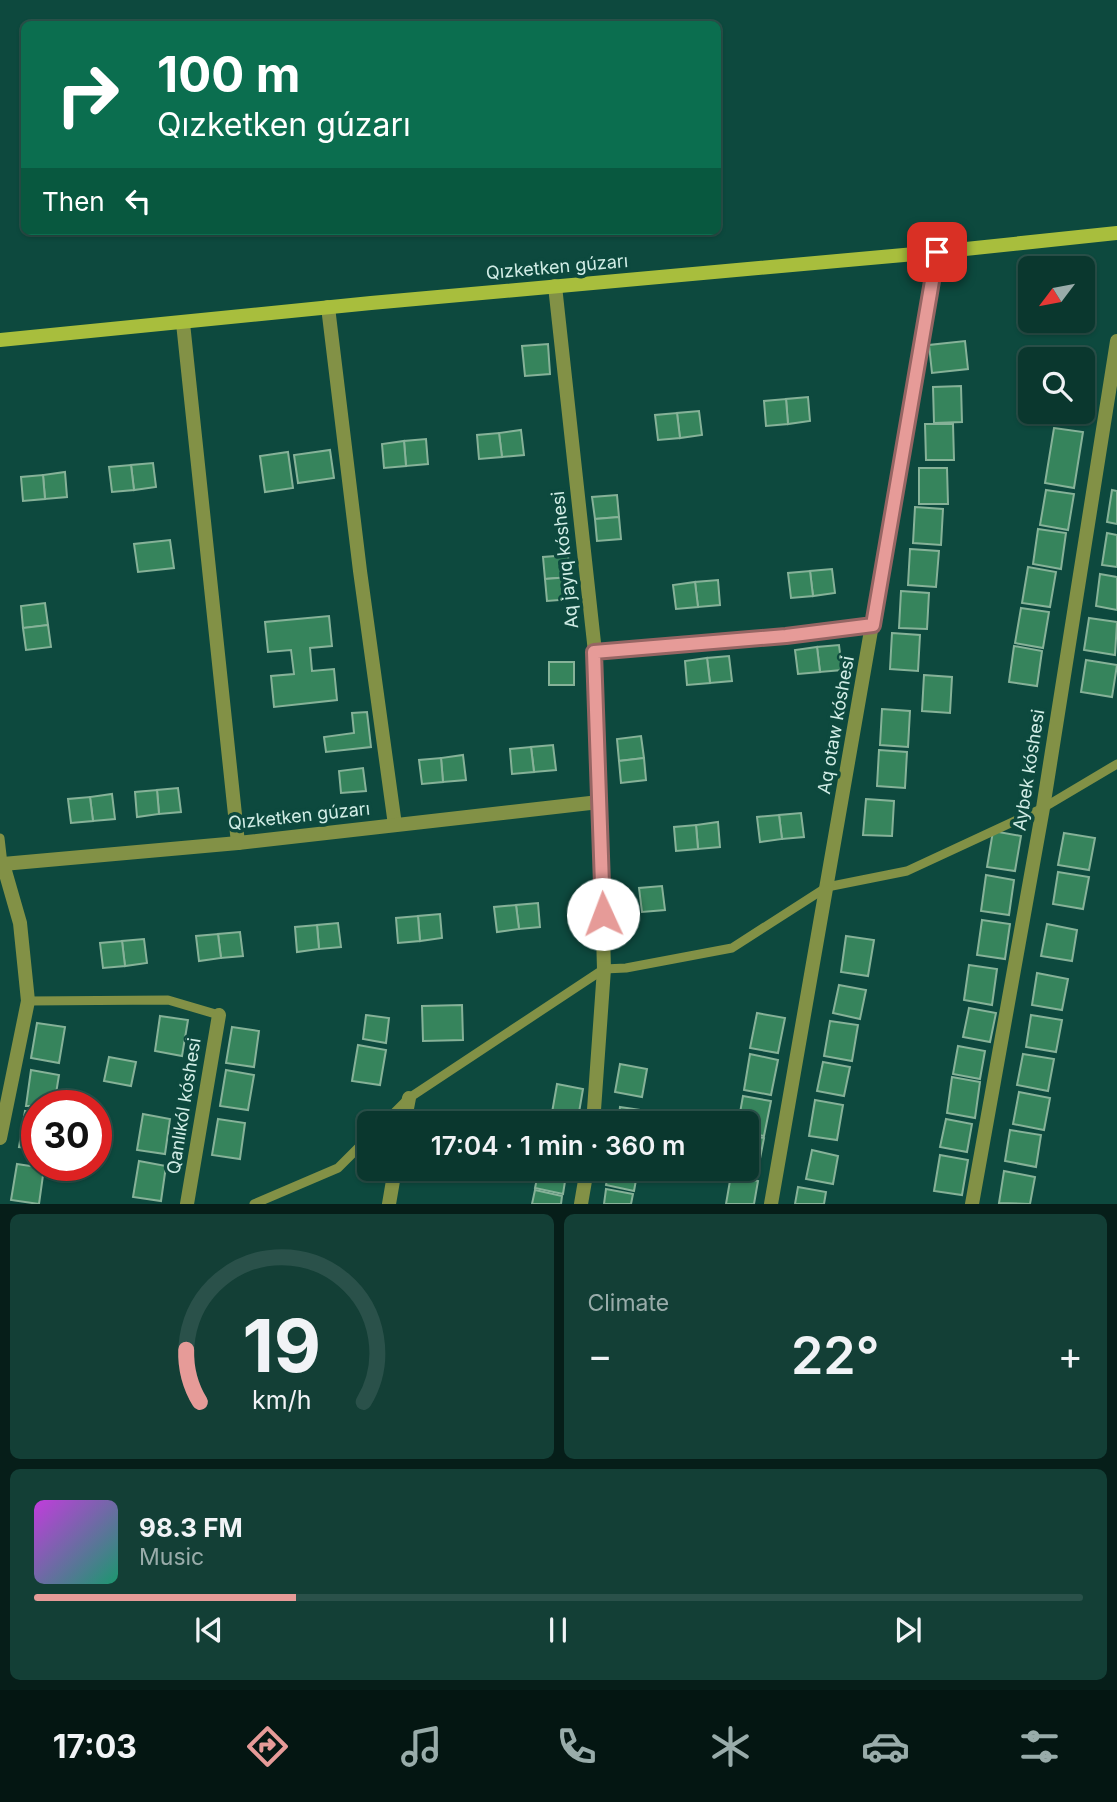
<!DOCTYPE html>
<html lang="en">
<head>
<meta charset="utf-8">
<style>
	body { margin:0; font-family:Inter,sans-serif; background:#133f36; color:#f1f3f6; height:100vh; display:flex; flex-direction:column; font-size:26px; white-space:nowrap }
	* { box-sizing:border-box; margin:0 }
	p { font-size:23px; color:#99acaa }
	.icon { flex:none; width:38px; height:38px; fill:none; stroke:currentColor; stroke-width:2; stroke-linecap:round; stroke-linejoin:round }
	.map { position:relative; height:1204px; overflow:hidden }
	.drawer { display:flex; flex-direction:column; gap:10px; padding:10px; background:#061e19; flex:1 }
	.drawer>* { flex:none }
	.guide { position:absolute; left:21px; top:21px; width:700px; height:214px; border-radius:10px; box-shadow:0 2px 5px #0004,0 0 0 2px #2a514a; background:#0b6e4f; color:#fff; overflow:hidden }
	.needle { width:46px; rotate:238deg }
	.buttons { position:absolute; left:1018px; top:256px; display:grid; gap:14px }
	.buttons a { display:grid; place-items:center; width:77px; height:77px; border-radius:10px; background:#0a372e; box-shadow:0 2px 5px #0004,0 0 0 2px #2a514a; font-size:35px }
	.speed { position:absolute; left:21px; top:1090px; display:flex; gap:14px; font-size:35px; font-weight:700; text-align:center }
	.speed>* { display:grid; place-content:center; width:91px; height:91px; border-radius:50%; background:#0a372e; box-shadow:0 2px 5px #0004,0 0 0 2px #2a514a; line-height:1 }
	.speed .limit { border:10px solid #d22; background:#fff; color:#111 }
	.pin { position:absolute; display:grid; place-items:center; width:60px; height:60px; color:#fff; margin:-30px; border-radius:14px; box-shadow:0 4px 10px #0006 }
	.me { position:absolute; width:77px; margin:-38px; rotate:358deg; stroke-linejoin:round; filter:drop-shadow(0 0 5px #0008) }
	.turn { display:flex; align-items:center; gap:24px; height:147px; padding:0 21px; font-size:32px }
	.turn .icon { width:91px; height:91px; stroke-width:2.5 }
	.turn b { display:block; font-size:49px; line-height:60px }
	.then { display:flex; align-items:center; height:66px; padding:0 21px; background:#0003; gap:14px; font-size:26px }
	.big { font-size:52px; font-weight:600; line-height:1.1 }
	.drawer .card { flex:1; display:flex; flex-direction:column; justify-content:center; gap:10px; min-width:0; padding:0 24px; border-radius:10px; background:#133f36 }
	.drawer .dial { align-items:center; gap:0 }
	.dial svg { height:182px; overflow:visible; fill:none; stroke:#2a514a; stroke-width:7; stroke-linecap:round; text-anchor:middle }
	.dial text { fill:#f1f3f6; stroke:none }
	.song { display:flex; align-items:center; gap:21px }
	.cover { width:84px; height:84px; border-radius:10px; background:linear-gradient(135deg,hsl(290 70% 55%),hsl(160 70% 35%)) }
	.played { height:7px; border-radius:4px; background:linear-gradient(90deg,#e69b98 25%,#2a514a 25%) }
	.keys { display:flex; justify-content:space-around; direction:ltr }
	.heat { display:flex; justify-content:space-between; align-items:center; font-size:38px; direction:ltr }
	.drawer .tiles { flex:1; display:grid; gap:10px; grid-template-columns:1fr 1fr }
	.card:last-child { grid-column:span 2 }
	.trip { position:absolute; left:357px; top:1111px; width:402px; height:70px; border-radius:10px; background:#0a372e; box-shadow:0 2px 5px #0004,0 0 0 2px #2a514a; font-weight:600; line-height:70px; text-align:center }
	.tabs { display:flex; height:112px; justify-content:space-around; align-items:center; background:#041612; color:#99acaa }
	.tabs .icon { width:49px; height:49px }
	.tabs .active { color:#e69b98 }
	.tabs b { font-size:32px; color:#f1f3f6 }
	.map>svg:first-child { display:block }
	.building { fill:#36845c; stroke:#86b298; stroke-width:2 }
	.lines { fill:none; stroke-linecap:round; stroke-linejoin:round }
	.lane { stroke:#829146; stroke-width:9 }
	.street { stroke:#829146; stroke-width:14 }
	.secondary { stroke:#a8be3d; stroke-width:14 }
	.route-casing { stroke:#966563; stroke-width:18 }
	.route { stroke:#e69b98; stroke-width:12 }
	.labels { text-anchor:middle; stroke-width:7; stroke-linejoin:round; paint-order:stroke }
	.street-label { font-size:18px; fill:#d1ede6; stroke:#0d493e }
</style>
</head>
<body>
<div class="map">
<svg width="1117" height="1204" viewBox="0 0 1117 1204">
	<rect width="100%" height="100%" fill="#0d493e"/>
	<g class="building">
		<polygon points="965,341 968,369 932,373 929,345"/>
		<polygon points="548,344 550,374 525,376 522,346"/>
		<polygon points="961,386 962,422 934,423 933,387"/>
		<polygon points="1083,386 1091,387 1086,423 1058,419 1059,411 1083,411"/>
		<polygon points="808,397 810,421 788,424 786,399"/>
		<polygon points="786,399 788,424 766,426 764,401"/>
		<polygon points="699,411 702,435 680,438 677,413"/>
		<polygon points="677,413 680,438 658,440 655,415"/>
		<polygon points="925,424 953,424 954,460 926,460"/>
		<polygon points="1054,428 1083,432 1074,488 1045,483"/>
		<polygon points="521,430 524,455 502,457 499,433"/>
		<polygon points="499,433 502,457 479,459 477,435"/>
		<polygon points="426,439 428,464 406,466 404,441"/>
		<polygon points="404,441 406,466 384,468 382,444"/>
		<polygon points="330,450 334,478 298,483 294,455"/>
		<polygon points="288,452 293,488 265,492 260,456"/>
		<polygon points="153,463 156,487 134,490 131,465"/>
		<polygon points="131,465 134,490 112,492 109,467"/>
		<polygon points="919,468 947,468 948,504 919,504"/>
		<polygon points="65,472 67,497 45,499 43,475"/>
		<polygon points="43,475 45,499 23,501 21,477"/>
		<polygon points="1046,490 1074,494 1068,530 1040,525"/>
		<polygon points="1112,490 1117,491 1117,524 1107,522"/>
		<polygon points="617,495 619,517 595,519 592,497"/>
		<polygon points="915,507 943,509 941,545 913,543"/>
		<polygon points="619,517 621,539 597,541 595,519"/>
		<polygon points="1038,529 1066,533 1061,569 1033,564"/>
		<polygon points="1107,533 1117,535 1117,567 1102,565"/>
		<polygon points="170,540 174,568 138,572 134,544"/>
		<polygon points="910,549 939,551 936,587 908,585"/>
		<polygon points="568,555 570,577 545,579 543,557"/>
		<polygon points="1028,567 1056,572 1050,607 1022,603"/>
		<polygon points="832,569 835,593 813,596 810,571"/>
		<polygon points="810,571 813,596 791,598 788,573"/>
		<polygon points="1100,574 1117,577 1117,610 1096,606"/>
		<polygon points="570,577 572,599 547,601 545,579"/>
		<polygon points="718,580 720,605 698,607 695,582"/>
		<polygon points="695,582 698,607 676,609 673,585"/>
		<polygon points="901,591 929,593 927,629 899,628"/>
		<polygon points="45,603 48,625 23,628 21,606"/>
		<polygon points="1021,608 1049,612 1043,648 1015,643"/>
		<polygon points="329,616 332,646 310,648 312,671 334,669 337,700 274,707 271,676 294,674 291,650 268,652 265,622"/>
		<polygon points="1089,618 1117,622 1115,655 1084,650"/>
		<polygon points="48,625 51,647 26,650 23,628"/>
		<polygon points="892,633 920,635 918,671 890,669"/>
		<polygon points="839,645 842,670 820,672 817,647"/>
		<polygon points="1014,646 1042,651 1037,686 1009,682"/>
		<polygon points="817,647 820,672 798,674 795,650"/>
		<polygon points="729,656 732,681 710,683 707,658"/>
		<polygon points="707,658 710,683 687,685 685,661"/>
		<polygon points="1086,660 1117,665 1112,697 1081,692"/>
		<rect x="549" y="662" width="25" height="23"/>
		<polygon points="924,675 952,677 950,713 922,711"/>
		<polygon points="882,709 910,711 908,747 880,745"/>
		<polygon points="367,712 371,747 326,752 324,737 354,733 352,713"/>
		<polygon points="641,736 644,758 619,761 617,739"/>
		<polygon points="553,745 556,770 534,772 531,747"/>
		<polygon points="531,747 534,772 512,774 510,749"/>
		<polygon points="879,750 907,752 905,788 877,786"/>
		<polygon points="463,755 466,780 443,782 441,758"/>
		<polygon points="441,758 443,782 422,784 419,760"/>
		<polygon points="644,758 646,780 621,783 619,761"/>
		<polygon points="363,768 366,791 341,793 339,771"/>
		<polygon points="178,788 181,812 159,814 157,790"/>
		<polygon points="157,790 159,814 137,817 135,792"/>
		<polygon points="112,794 115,819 93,821 90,797"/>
		<polygon points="90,797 93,821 71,823 68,799"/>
		<polygon points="866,799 894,801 892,836 863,835"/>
		<polygon points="801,813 804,837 782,839 779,815"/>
		<polygon points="779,815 782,839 760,842 757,817"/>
		<polygon points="718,822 720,847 698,849 696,825"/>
		<polygon points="696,825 698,849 676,851 674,827"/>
		<polygon points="993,831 1021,836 1015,871 987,867"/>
		<polygon points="1064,833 1095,838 1089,870 1058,865"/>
		<polygon points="1058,872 1089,877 1083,909 1053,904"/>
		<polygon points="986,875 1014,880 1009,915 981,911"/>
		<polygon points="662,886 665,910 642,912 639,888"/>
		<polygon points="538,903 540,927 519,929 516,905"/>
		<polygon points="516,905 519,929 497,932 494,907"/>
		<polygon points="440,914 442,938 420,941 418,916"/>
		<polygon points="418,916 420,941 398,943 396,918"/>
		<polygon points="982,920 1010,924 1005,959 977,955"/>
		<polygon points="338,923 341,947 319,949 317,925"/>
		<polygon points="1047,924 1077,930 1072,961 1041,956"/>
		<polygon points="317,925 319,949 297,952 295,927"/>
		<polygon points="240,932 243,956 221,958 218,934"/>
		<polygon points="218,934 221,958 199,961 196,936"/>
		<polygon points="846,936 874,940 868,976 841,972"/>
		<polygon points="144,939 147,963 125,966 122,941"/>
		<polygon points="122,941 125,966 103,968 100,943"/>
		<polygon points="969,965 997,969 992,1005 964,1000"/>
		<polygon points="1037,973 1068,979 1062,1010 1032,1005"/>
		<polygon points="839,985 866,990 860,1019 833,1013"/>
		<polygon points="462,1005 463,1040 423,1041 422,1006"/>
		<polygon points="969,1008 996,1013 990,1042 963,1037"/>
		<polygon points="757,1013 785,1018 778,1053 750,1048"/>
		<polygon points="366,1015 389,1018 386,1043 363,1039"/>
		<polygon points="1031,1015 1062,1020 1056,1052 1026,1047"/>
		<polygon points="160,1016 188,1020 182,1056 155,1051"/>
		<polygon points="830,1021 858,1025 852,1061 824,1056"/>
		<polygon points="37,1023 65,1027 59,1063 31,1058"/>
		<polygon points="232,1027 259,1031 254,1067 226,1063"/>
		<polygon points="358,1045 386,1050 380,1085 352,1081"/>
		<polygon points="958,1046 985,1051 980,1079 953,1074"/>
		<polygon points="750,1054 778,1060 771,1095 744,1090"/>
		<polygon points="1023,1054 1054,1059 1048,1091 1017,1085"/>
		<polygon points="109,1057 136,1062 131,1086 104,1081"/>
		<polygon points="823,1062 850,1067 844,1096 817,1091"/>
		<polygon points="620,1064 647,1069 642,1097 615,1092"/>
		<polygon points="31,1070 59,1075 54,1106 26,1106"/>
		<polygon points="226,1070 254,1075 248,1110 220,1106"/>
		<polygon points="952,1077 980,1082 975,1118 947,1113"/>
		<polygon points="557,1084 583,1089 577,1124 550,1124"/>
		<polygon points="1019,1092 1050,1098 1044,1130 1013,1124"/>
		<polygon points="743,1096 771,1101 764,1136 747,1133 747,1124 738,1124"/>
		<polygon points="815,1100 843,1105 837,1140 809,1136"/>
		<polygon points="620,1107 648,1111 646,1124 618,1124"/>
		<polygon points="25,1111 37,1113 37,1149 19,1147"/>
		<polygon points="143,1114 170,1119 165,1154 137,1150"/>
		<polygon points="218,1119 245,1123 240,1159 212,1155"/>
		<polygon points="946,1119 972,1124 967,1152 940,1147"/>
		<polygon points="1010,1130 1041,1135 1036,1167 1005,1161"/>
		<polygon points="747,1135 764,1138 757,1174 733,1169 747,1169"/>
		<polygon points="812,1150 838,1156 833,1184 806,1179"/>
		<polygon points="940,1155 968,1160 962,1195 934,1191"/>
		<polygon points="139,1161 166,1166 161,1201 133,1197"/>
		<polygon points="17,1164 44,1168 39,1204 11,1200"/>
		<polygon points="539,1169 567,1169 563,1194 535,1188"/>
		<polygon points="609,1169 638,1169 634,1191 606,1185"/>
		<polygon points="1004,1171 1035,1177 1030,1204 999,1203"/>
		<polygon points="731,1175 758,1181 754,1204 726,1204"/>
		<polygon points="798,1187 826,1192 824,1204 795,1204"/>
		<polygon points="606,1189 633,1194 631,1204 604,1204"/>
		<polygon points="535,1190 562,1196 561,1204 532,1204"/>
	</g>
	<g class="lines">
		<g class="lane">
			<polyline points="0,838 3,864"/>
			<polyline points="28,1001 168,1000 219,1015"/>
			<polyline points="383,1124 409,1098 604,969 626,968 732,948 827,887 907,871 1043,808 1117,764"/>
			<polyline points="254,1204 338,1168 369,1137"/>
		</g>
		<g class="street">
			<polyline points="555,286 595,652 604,969 593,1124"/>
			<polyline points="328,307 360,571 395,825"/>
			<polyline points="183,323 238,843"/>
			<polyline points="595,652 786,636 873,625"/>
			<polyline points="404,1124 409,1098"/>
			<polyline points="0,1138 28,1001 20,923 3,864 238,843 599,802"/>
			<polyline points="187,1204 219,1015"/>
			<polyline points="389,1204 395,1169"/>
			<polyline points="581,1204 587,1169"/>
			<polyline points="771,1204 937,252"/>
			<polyline points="972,1204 1043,808 1117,341"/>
		</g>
		<polyline class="secondary" points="0,340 371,303 937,252 1117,233"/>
	</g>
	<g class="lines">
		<g class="route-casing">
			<polyline id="route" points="603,914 594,652 786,636 873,625 937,252"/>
		</g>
		<use href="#route" class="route"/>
	</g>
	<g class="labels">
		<g class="street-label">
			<text transform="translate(557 267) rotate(-5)" y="6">Qızketken gúzarı</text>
			<text transform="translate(565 560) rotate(-96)" y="6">Aq jayıq kóshesi</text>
			<text transform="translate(836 725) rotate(-80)" y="6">Aq otaw kóshesi</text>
			<text transform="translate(1029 770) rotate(-81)" y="6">Aybek kóshesi</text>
			<text transform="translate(299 816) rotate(-6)" y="6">Qızketken gúzarı</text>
			<text transform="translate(184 1106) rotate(-81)" y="6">Qanlıkól kóshesi</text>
		</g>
	</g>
</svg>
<div class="buttons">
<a><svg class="needle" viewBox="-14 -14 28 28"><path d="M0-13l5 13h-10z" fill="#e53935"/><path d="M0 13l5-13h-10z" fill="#99acaa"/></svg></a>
<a><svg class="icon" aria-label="search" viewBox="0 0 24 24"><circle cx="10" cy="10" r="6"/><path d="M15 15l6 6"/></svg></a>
</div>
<div class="speed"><div class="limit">30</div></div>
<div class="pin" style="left:937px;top:252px;background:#d93025"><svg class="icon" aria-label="arrive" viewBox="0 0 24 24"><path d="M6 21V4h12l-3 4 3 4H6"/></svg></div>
<svg class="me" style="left:603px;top:914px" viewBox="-20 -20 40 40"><circle r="19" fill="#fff"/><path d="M0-13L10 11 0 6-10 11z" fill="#e69b98"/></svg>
<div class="trip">17:04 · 1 min · 360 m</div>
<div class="guide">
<div class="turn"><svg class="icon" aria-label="right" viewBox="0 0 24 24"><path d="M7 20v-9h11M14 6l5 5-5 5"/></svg><div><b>100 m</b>Qızketken gúzarı</div></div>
<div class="then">Then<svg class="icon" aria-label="left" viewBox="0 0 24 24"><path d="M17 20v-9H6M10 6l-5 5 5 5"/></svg></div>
</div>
</div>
<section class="drawer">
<div class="tiles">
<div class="card dial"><svg viewBox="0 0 100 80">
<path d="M14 69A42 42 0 1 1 86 69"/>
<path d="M14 69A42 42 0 0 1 8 46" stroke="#e69b98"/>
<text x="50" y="56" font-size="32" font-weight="700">19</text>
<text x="50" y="72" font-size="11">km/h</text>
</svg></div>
<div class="card"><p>Climate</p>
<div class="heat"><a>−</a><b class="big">22°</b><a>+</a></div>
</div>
<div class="card">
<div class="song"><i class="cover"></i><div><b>98.3 FM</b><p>Music</p></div></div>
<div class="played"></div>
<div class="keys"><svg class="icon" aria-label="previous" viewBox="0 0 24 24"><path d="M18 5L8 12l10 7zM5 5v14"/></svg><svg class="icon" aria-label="pause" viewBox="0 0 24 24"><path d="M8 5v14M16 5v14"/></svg><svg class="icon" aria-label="next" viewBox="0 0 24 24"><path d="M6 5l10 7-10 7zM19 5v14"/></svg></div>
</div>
</div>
</section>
<nav class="tabs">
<b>17:03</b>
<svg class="icon active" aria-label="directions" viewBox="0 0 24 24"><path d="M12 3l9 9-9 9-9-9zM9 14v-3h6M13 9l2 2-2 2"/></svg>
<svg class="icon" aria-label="music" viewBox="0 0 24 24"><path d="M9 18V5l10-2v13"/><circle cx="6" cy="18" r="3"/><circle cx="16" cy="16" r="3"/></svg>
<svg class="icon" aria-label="phone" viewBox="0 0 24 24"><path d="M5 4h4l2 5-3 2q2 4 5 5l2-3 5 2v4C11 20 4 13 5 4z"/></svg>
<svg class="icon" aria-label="climate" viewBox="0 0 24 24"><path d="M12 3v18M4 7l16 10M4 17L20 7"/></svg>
<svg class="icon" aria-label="car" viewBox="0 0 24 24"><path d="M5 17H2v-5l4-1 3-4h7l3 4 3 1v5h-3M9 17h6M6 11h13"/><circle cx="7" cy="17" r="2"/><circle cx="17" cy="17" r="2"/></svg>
<svg class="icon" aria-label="filters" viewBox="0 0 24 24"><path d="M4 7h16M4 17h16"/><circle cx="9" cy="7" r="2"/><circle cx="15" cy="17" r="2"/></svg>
</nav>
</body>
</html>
